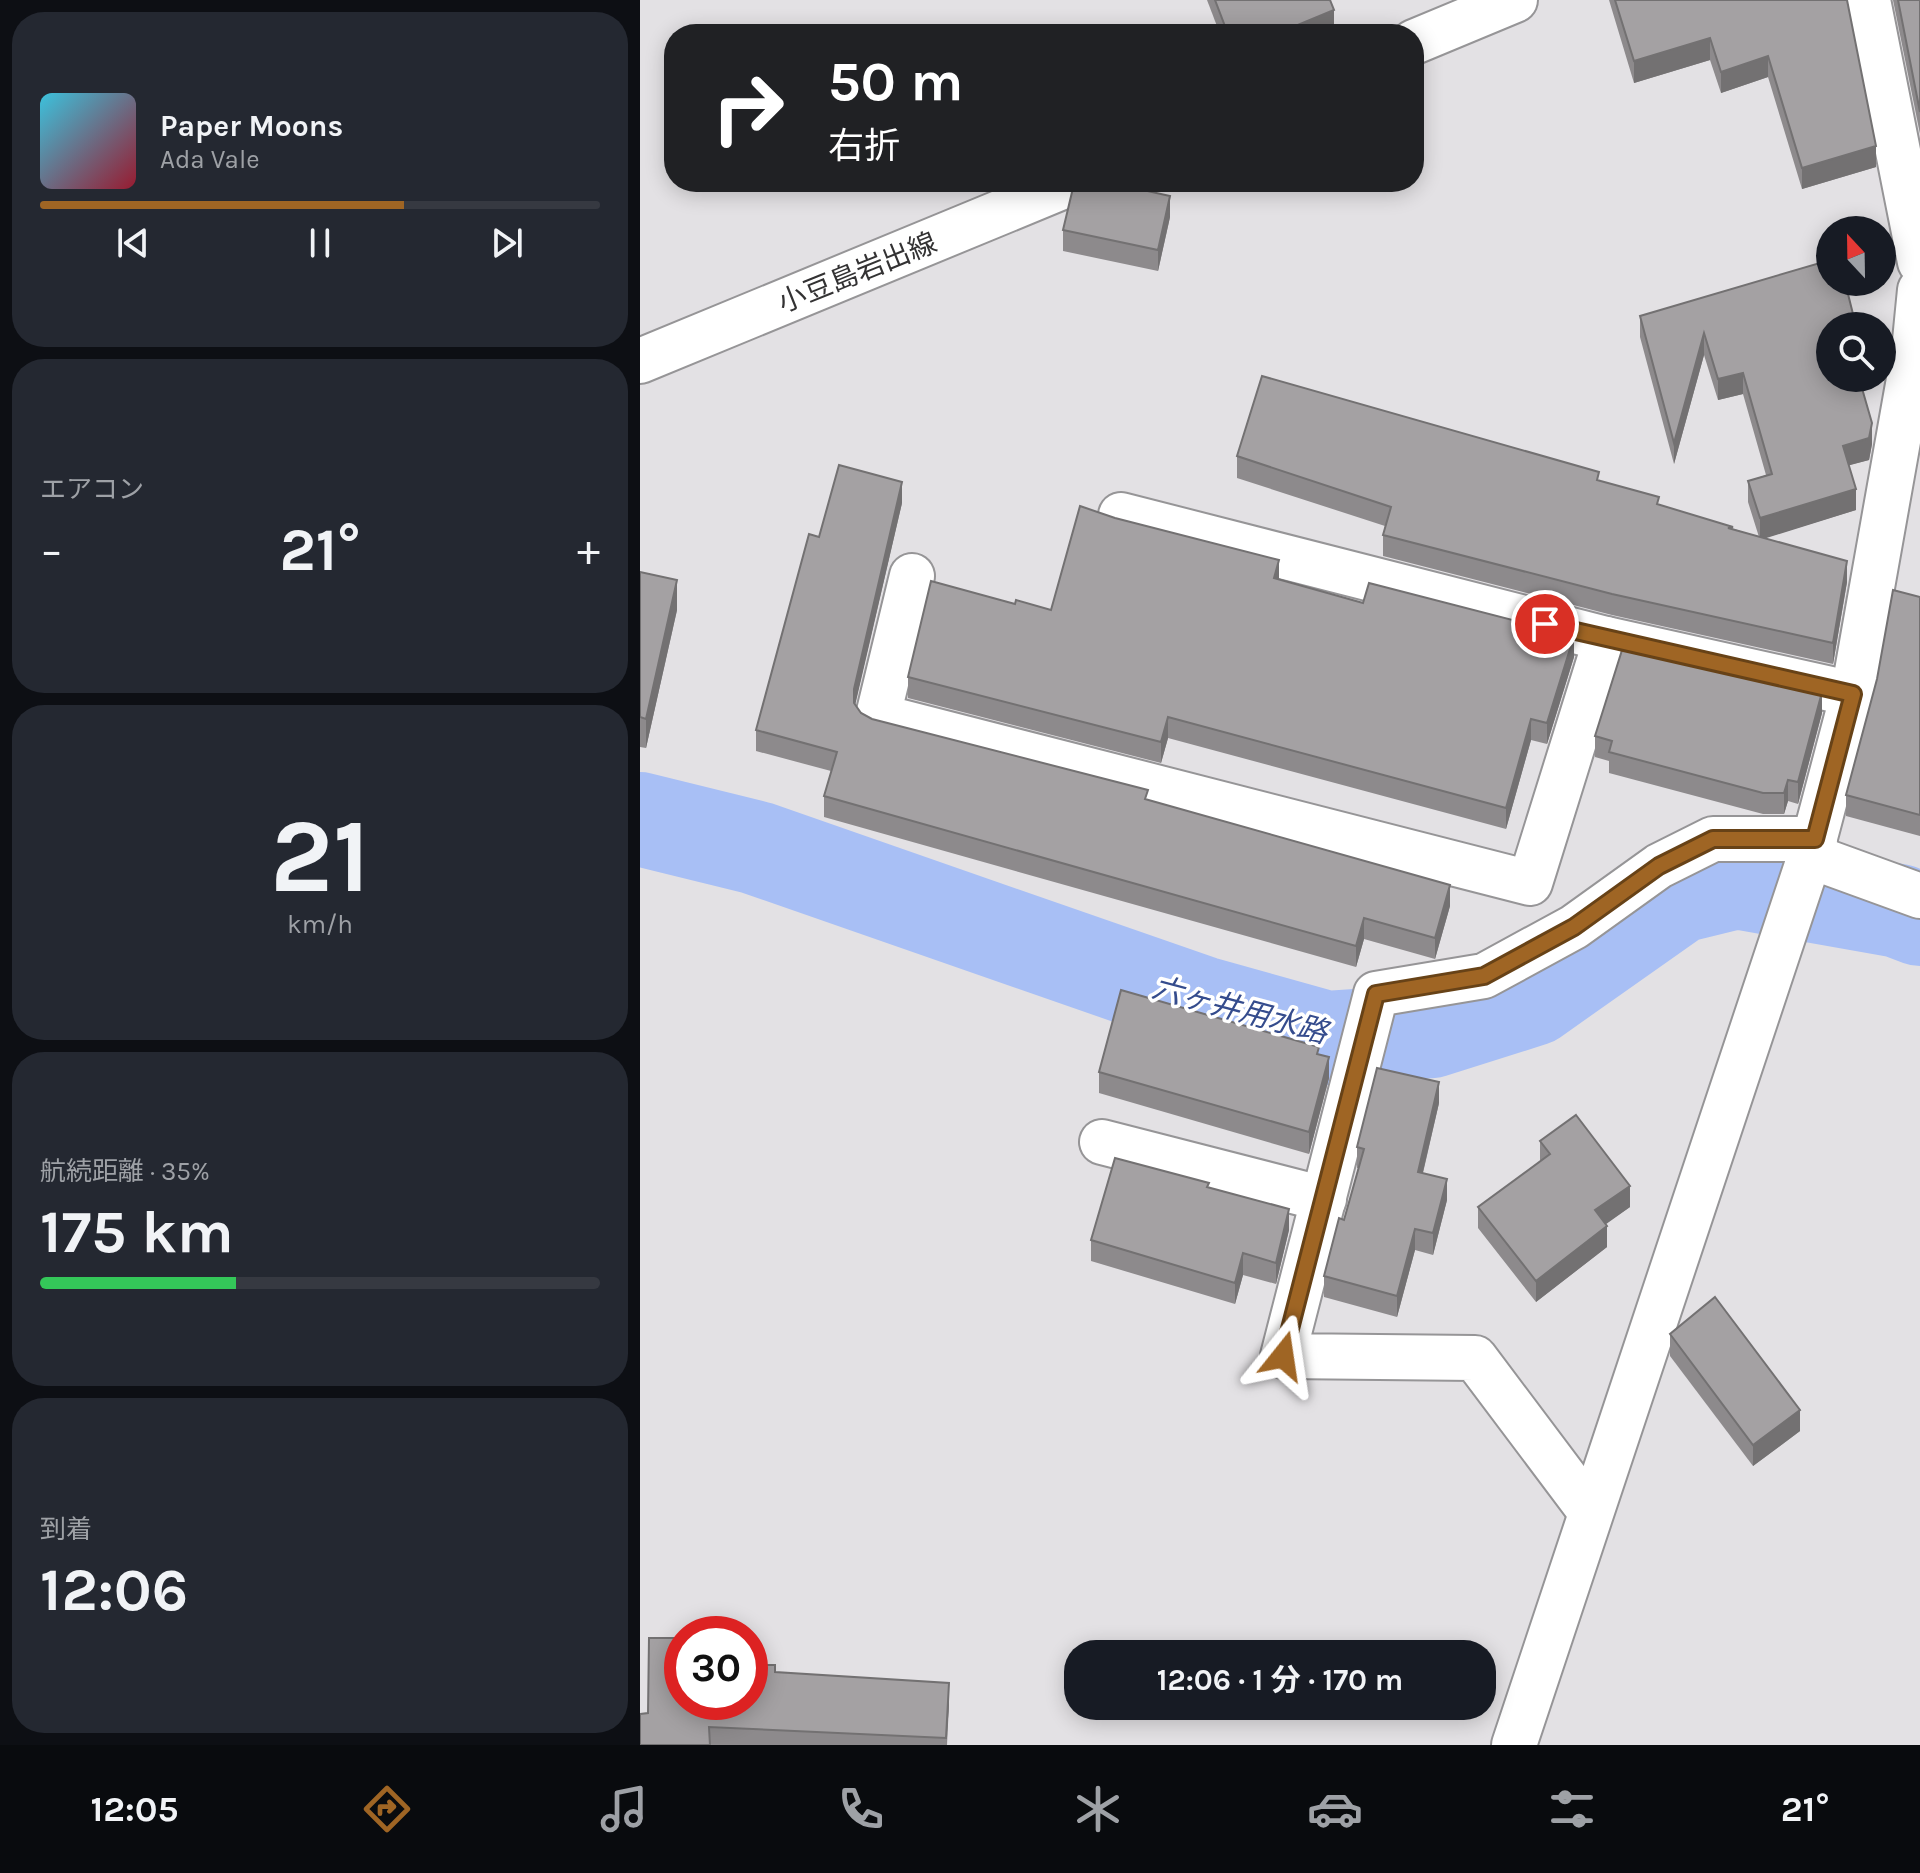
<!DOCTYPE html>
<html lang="ja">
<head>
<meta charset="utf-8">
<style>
	body { margin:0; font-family:Karla,"Noto Sans JP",sans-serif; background:#242831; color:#f1f3f6; height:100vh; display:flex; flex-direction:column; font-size:30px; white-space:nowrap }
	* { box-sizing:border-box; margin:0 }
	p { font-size:26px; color:#9ea1a6 }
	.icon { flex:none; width:44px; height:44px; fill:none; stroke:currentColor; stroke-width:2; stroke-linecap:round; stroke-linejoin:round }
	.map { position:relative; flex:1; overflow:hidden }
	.panel { display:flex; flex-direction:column; gap:12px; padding:12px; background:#0d0f14; width:640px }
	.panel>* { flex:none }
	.banner { position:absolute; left:24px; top:24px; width:760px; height:168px; border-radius:32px; box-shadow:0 4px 20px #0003; background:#202124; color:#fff; overflow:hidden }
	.needle { width:52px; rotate:338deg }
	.controls { position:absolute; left:1176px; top:216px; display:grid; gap:16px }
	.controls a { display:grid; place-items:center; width:80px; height:80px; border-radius:50%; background:#171b24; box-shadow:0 4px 20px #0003; font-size:40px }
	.speed { position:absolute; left:24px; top:1616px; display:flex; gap:16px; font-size:40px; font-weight:700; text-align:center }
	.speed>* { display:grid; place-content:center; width:104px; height:104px; border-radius:50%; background:#171b24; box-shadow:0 4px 20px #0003; line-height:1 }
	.speed .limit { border:12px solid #d22; background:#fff; color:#111 }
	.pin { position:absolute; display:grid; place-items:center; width:68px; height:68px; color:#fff; margin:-34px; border:4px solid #fff; border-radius:50%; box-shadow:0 2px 8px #0007 }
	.me { position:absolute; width:88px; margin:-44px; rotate:15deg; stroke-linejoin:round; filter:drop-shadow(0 0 6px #0008) }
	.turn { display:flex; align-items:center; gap:28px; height:168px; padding:0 32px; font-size:36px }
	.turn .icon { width:104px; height:104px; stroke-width:2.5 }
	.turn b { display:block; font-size:56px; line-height:68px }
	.big { font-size:60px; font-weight:700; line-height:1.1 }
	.panel .widget { flex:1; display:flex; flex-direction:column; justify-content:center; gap:12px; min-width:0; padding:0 28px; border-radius:32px; background:#242831 }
	.panel .dial { align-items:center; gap:0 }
	.dial b { font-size:104px; line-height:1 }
	.song { display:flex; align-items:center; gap:24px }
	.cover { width:96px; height:96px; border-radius:12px; background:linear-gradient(135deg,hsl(190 70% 55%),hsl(350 70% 35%)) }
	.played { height:8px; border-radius:4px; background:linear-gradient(90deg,#9f6524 65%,#363941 65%) }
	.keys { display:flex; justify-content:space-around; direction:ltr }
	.heat { display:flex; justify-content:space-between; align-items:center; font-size:44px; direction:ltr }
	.charge { height:12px; border-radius:6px; background:linear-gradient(90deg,#34c759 35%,#363941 0) }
	.trip { position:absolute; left:424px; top:1640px; width:432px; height:80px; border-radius:32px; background:#171b24; box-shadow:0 4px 20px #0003; font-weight:700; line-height:80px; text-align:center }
	.dock { display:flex; height:128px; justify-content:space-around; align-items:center; background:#090b0e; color:#9ea1a6 }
	.dock .icon { width:56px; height:56px }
	.dock .active { color:#9f6524 }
	.dock b { font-size:36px; color:#f1f3f6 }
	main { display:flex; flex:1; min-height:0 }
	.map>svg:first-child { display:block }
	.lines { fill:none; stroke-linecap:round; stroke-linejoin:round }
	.river { stroke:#a8bff5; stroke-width:94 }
	.street-casing { stroke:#969597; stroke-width:48 }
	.secondary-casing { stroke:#969597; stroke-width:48 }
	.street { stroke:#fff; stroke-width:44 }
	.secondary { stroke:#fff; stroke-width:44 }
	.wall { fill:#8d8a8c }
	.shaded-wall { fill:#737172 }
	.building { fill:#a4a1a3; stroke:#737172; stroke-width:2 }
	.route-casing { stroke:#674217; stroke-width:20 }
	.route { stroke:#9f6524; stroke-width:14 }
	.labels { text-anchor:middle; stroke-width:7; stroke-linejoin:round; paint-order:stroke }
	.street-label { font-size:28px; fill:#333233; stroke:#fff }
	.water-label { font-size:30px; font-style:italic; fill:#354c8d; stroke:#fff }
</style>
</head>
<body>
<main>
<section class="panel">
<div class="widget">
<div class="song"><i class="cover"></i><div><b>Paper Moons</b><p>Ada Vale</p></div></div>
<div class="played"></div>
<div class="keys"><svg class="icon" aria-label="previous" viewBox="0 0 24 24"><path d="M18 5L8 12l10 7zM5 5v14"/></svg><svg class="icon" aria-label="pause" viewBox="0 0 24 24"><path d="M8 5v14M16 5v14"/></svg><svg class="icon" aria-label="next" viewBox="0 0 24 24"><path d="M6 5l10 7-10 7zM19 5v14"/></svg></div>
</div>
<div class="widget"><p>エアコン</p>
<div class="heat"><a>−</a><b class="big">21°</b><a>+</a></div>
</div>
<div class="widget dial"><b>21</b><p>km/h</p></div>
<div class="widget"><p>航続距離 · 35%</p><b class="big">175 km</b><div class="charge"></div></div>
<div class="widget"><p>到着</p><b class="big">12:06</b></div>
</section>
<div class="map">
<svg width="1280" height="1745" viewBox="0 0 1280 1745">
	<rect width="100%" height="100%" fill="#e3e1e4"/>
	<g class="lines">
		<polyline class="river" points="0,819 117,848 562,1003 687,1038 792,1031 893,999 1039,896 1096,882 1259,911 1280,919"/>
		<g class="street-casing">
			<g id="street">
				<polyline points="1228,0 1280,262"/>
				<polyline points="481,515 966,639"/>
				<polyline points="272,576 238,716 890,883 966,639 1213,694"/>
				<polyline points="1170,856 1280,896"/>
				<polyline points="462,1142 684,1199"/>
				<polyline points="950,1511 835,1358 643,1356 736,994 844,976 934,927 1019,866 1073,839 1175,839"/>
				<polyline points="874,1745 1170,856 1213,694 1274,351 1280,290"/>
			</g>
		</g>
		<g class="secondary-casing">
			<g id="secondary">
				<polyline points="774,42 875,0"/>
				<polyline points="0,361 434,182"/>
			</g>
		</g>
		<use href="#street" class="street"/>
		<use href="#secondary" class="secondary"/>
	</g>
	<g class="wall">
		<polygon points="567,0 690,0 694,32 688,34 580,34"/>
		<polygon points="969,0 1207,0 1236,167 1162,189 1128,77 1081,93 1070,60 994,83"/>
		<polygon points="1253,0 1280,0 1280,134"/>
		<polygon points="530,217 518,271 423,251 423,230"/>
		<polygon points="1000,316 1215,326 1190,326 1232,444 1229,460 1209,465 1216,510 1124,538 1207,582 1193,664 972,615 743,556 743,535 745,526 597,478 597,456 959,481 1019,505 1119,537 1108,502 1108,481 1126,475 1103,394 1078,400 1064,355 1034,464 1000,337"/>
		<polygon points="262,503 215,704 221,713 232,719 508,800 810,906 795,959 724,939 716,967 184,817 184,796 191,771 116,751 116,730 179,537"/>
		<polygon points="0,572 37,610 6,748 0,747"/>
		<polygon points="639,580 723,603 934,657 907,744 891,740 866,829 528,738 521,763 268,698 268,677 375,604 411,610"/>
		<polygon points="1280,597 1280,836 1206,816 1206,795"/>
		<polygon points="1182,713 1158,804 1148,801 1144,814 1123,814 969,773 969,761 955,757 955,736"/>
		<polygon points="459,1072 689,1078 669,1154 459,1093"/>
		<polygon points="799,1103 783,1173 807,1200 793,1255 775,1250 757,1317 684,1297 684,1276 704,1220 718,1168 717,1168 717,1147"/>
		<polygon points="900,1141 990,1207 965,1224 967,1247 896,1302 838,1228 838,1207 900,1162"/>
		<polygon points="569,1187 649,1230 636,1284 603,1275 595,1304 451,1261 451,1240"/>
		<polygon points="1030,1334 1160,1431 1113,1466 1030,1356"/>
		<polygon points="135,1672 309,1704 307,1745 0,1745 42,1702"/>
	</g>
	<g class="shaded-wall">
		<polygon points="694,10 694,32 688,34 636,34"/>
		<polygon points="1070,38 1070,60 994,83 994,61"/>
		<polygon points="1128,56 1128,77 1081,93 1081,72"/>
		<polygon points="1236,146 1236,167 1162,189 1162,168"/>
		<polygon points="530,196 530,217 518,271 518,250"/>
		<polygon points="1215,322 1215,326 1204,326 1204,325"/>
		<polygon points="1064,333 1064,355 1034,464 1034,443"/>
		<polygon points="1103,373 1103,394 1078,400 1078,379"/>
		<polygon points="1232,423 1232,444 1229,460 1203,467 1203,446"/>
		<polygon points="262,482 262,503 214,710 214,689"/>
		<polygon points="1216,489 1216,510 1120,540 1120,518"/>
		<polygon points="639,560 639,581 634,578"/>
		<polygon points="1207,561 1207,582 1193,664 1193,643"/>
		<polygon points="37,580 37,610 6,748 6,719"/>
		<polygon points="934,636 934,657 907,744 907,723"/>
		<polygon points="1182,692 1182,713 1158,804 1158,782"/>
		<polygon points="528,717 528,738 521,763 521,742"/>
		<polygon points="891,719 891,740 866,829 866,808"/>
		<polygon points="1148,780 1148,801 1144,814 1144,793"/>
		<polygon points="810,885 810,906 795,959 795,938"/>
		<polygon points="724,918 724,939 716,967 716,946"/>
		<polygon points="689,1057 689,1078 669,1154 669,1132"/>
		<polygon points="799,1082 799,1103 778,1193 778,1172"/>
		<polygon points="807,1179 807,1200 793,1255 793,1233"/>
		<polygon points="990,1186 990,1207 955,1232 955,1210"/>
		<polygon points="649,1209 649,1230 636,1284 636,1263"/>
		<polygon points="967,1226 967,1247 896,1302 896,1281"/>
		<polygon points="775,1229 775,1250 757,1317 757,1296"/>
		<polygon points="603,1253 603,1275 595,1304 595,1283"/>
		<polygon points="1160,1410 1160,1431 1113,1466 1113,1445"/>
		<polygon points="309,1683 309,1704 306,1745"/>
	</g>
	<g class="building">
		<polygon points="575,0 690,0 694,10 636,34 588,34"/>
		<polygon points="975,0 1207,0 1236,146 1162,168 1128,56 1081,72 1070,38 994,61"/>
		<polygon points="1258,0 1280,0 1280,112"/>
		<polygon points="444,182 467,182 530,196 518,250 423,230 433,188"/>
		<polygon points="1190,260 1190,282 1205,282 1215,322 1204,325 1205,326 1190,326 1190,378 1219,378 1232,423 1229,438 1203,446 1216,489 1120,518 1108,481 1132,474 1103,373 1078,379 1064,333 1034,443 1000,316"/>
		<polygon points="622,376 959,472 957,480 1019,497 1017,504 1093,527 1088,528 1207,561 1193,643 972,594 743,535 751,507 597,456"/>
		<polygon points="199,465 262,482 214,689 214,703 221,713 232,719 508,790 505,799 810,885 795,938 724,918 716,946 184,796 197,752 116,730 169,534 179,537"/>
		<polygon points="440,506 475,518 639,560 634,578 723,603 729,583 934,636 907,723 891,719 866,808 528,717 521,742 268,677 291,581 375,604 376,600 411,610"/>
		<polygon points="0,572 37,580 6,719 0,717"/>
		<polygon points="1253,590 1280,597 1280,815 1206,795 1237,679"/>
		<polygon points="983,647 1182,692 1158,782 1148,780 1144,793 1123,793 969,752 972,741 955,736"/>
		<polygon points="481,990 679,1047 677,1054 689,1057 669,1132 459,1072"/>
		<polygon points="737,1068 799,1082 778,1172 807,1179 793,1233 775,1229 757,1296 684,1276 699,1218 704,1220 724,1149 717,1147"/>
		<polygon points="936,1115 990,1186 955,1210 967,1226 896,1281 838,1207 910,1154 900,1141"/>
		<polygon points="475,1158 569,1183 567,1187 649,1209 636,1263 603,1253 595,1283 451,1240"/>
		<polygon points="1075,1297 1160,1410 1113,1445 1030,1334"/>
		<polygon points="9,1638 42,1638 42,1702 110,1702 110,1665 135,1665 135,1672 309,1683 306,1738 69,1727 70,1745 0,1745 0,1714 8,1713"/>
	</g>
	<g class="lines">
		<g class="route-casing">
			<polyline id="route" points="643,1356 736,994 844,976 934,927 1019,866 1073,839 1175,839 1213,694 905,624"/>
		</g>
		<use href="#route" class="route"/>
	</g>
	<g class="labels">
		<g class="street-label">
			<text transform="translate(217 272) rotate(-22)" y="10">小豆島岩出線</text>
		</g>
		<g class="water-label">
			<text transform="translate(600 1010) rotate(15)" y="10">六ヶ井用水路</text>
		</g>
	</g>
</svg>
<div class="controls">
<a><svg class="needle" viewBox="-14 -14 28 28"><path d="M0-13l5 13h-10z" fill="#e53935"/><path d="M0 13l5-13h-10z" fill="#9ea1a6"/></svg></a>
<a><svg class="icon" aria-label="search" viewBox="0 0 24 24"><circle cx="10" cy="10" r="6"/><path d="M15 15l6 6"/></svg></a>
</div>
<div class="speed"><div class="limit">30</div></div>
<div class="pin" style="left:905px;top:624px;background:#d93025"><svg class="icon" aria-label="arrive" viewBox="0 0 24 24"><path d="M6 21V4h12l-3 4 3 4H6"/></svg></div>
<svg class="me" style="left:643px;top:1356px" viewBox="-20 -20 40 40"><path d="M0-17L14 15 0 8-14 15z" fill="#9f6524" stroke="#fff" stroke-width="4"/></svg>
<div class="trip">12:06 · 1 分 · 170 m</div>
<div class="banner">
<div class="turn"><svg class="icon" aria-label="right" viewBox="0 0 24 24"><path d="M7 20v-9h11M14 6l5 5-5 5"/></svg><div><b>50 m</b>右折</div></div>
</div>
</div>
</main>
<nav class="dock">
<b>12:05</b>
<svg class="icon active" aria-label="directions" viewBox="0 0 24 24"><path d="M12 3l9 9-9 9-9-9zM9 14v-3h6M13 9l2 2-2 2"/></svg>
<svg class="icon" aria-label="music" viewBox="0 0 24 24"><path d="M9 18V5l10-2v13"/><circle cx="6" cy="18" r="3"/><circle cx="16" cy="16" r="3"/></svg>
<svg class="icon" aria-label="phone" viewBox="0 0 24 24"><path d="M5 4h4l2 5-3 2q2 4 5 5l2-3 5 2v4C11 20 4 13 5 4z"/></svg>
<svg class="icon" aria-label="climate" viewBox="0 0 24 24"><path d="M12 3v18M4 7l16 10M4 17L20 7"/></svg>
<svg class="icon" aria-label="car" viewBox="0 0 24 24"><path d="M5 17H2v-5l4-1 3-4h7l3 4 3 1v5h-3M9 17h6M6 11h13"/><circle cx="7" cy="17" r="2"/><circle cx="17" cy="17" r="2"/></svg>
<svg class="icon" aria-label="filters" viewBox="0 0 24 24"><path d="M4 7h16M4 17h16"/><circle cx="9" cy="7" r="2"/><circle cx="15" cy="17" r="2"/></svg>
<b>21°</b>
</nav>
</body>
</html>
